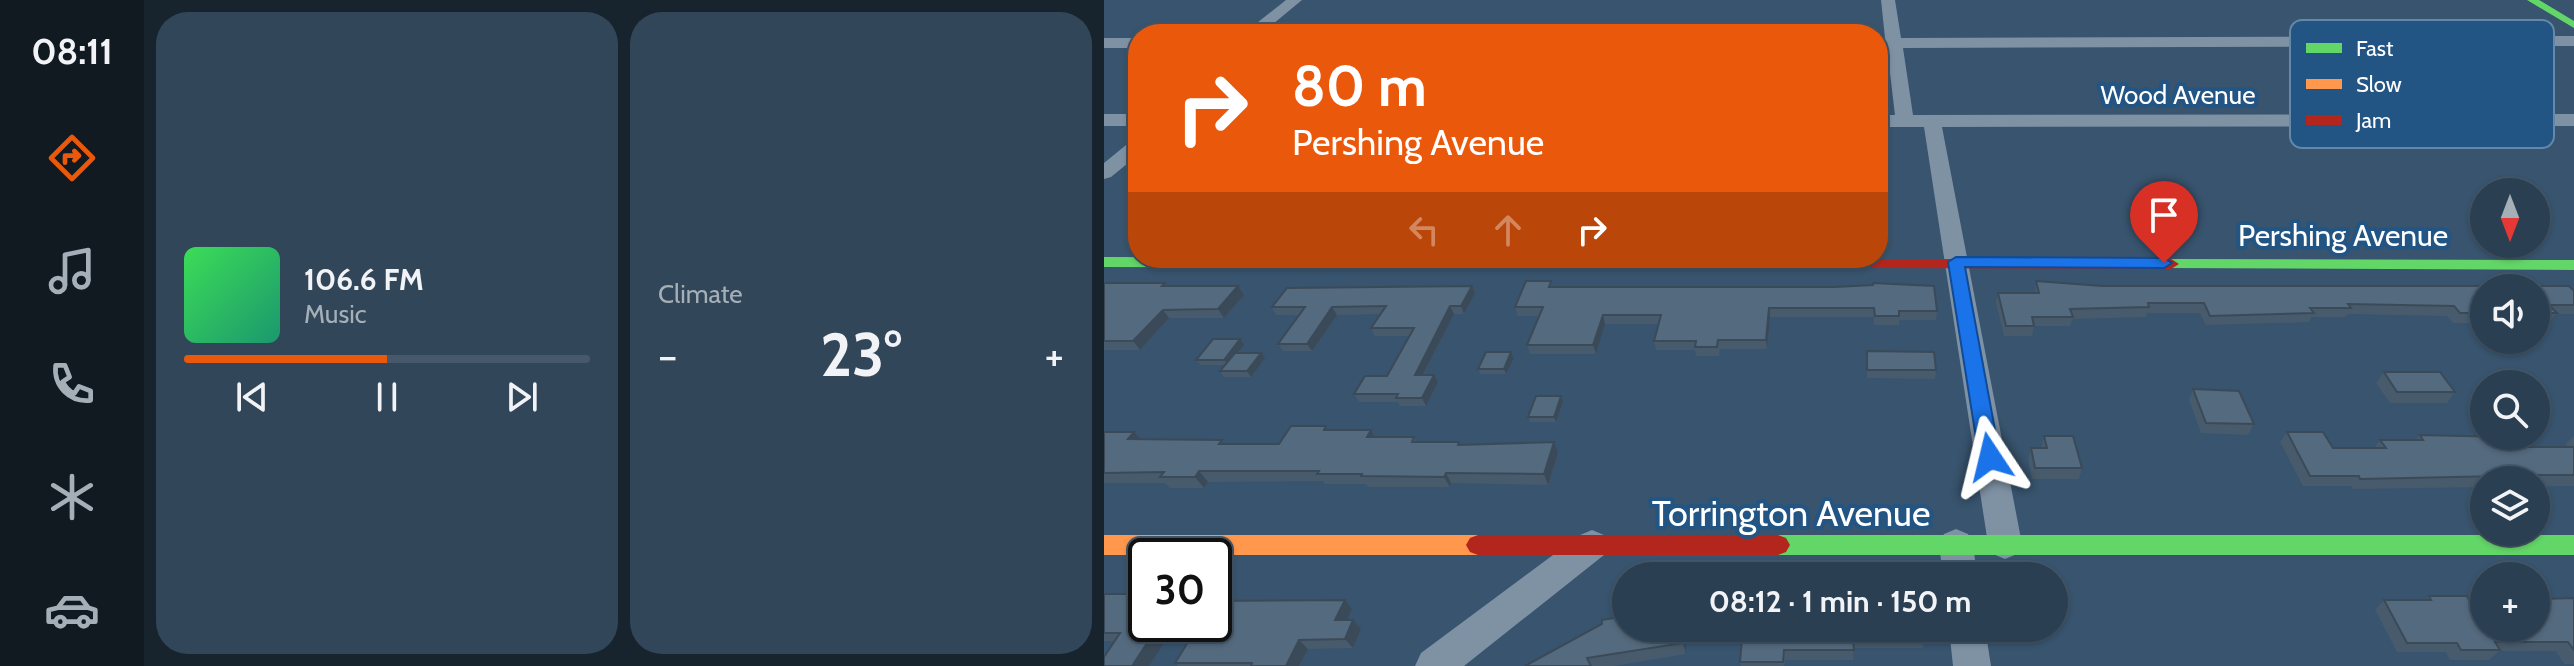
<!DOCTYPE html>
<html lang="en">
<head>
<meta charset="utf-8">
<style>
	body { margin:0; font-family:Cabin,sans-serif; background:#324659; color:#f1f3f6; height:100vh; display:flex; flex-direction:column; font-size:30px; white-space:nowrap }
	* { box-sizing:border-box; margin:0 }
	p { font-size:26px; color:#a5afb8 }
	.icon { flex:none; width:44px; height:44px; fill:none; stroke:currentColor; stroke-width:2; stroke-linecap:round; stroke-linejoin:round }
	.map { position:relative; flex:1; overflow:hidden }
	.side { display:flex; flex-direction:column; gap:12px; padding:12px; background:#17232d; width:960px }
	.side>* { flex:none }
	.top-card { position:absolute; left:24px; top:24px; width:760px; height:244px; border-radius:32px; box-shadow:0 2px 6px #0004,0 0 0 2px #465869; background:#ea580c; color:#fff; overflow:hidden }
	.needle { width:52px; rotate:180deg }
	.buttons { position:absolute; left:1366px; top:178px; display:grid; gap:16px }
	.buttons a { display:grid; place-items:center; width:80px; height:80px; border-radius:50%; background:#2a3f52; box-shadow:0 2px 6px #0004,0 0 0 2px #465869; font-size:40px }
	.speed { position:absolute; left:24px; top:538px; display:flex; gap:16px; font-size:40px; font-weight:700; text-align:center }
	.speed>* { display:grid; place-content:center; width:104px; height:104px; border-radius:50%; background:#2a3f52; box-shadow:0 2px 6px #0004,0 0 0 2px #465869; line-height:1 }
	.speed .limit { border:4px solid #111; border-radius:12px; background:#fff; color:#111 }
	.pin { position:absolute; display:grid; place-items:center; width:68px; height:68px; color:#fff; margin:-82px -34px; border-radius:50% 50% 50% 0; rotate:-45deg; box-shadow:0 0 8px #0007 }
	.pin .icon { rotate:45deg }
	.me { position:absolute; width:88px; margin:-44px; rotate:350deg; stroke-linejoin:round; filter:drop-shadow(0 0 6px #0008) }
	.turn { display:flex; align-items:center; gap:28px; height:168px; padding:0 32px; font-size:36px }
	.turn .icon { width:104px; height:104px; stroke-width:2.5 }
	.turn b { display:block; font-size:56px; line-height:68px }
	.lanes { display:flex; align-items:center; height:76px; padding:0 32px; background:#0003; justify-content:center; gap:40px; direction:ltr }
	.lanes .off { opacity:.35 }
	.big { font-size:60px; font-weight:700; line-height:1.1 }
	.side .widget { flex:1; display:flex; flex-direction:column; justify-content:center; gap:12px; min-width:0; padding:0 28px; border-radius:32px; background:#324659 }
	.song { display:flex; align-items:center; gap:24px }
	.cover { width:96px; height:96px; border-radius:12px; background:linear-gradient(135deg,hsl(130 70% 55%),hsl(160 70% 35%)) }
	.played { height:8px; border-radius:4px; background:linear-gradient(90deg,#ea580c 50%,#465869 50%) }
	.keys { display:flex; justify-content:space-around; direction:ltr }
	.heat { display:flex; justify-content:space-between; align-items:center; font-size:44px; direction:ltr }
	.side .tiles { flex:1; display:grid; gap:12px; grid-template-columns:repeat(2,1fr) }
	.trip { position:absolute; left:508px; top:562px; width:456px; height:80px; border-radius:40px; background:#2a3f52; box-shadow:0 2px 6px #0004,0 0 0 2px #465869; font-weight:700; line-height:80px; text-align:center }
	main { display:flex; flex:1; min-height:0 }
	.menu { display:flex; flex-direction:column; width:144px; justify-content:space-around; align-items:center; background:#111921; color:#a5afb8 }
	.menu .icon { width:56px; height:56px }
	.menu .selected { color:#ea580c }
	.menu b { font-size:36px; color:#f1f3f6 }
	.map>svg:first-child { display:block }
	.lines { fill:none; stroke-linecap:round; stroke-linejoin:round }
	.street { fill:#7f92a4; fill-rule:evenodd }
	.fast { fill:#63d668; fill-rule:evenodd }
	.slow { fill:#ff974d; fill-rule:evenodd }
	.jam { fill:#b3261e; fill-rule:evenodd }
	.wall { fill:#485b6c }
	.shaded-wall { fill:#3b4a58 }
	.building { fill:#546a7e; stroke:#3b4a58; stroke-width:2 }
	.route { fill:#1a73e8; stroke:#114b97; stroke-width:2 }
	.labels { text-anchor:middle; stroke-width:8; stroke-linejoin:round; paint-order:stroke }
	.far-street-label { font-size:26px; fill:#fff; stroke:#225584 }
	.street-label { font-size:30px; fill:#fff; stroke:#225584 }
	.near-street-label { font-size:36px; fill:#fff; stroke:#225584 }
	.key { fill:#225584; stroke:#6488a9; stroke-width:2 }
	.key-label { font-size:22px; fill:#fff }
</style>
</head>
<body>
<main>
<nav class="menu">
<b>08:11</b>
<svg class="icon selected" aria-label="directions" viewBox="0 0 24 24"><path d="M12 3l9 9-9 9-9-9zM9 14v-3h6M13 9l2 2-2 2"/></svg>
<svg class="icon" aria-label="music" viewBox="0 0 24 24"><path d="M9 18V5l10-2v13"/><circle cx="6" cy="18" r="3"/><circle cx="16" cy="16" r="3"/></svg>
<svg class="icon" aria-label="phone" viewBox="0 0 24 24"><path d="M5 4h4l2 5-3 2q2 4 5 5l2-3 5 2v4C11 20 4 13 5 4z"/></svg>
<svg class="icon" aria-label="climate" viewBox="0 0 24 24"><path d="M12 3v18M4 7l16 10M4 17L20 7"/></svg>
<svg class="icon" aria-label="car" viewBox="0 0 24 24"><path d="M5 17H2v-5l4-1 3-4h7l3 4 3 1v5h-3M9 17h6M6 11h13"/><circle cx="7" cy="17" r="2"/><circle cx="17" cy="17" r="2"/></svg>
</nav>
<section class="side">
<div class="tiles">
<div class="widget">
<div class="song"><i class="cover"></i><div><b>106.6 FM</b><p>Music</p></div></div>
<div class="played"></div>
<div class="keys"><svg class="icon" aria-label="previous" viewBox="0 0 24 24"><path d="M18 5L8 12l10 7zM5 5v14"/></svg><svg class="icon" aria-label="pause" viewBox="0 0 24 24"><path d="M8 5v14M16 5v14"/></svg><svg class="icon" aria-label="next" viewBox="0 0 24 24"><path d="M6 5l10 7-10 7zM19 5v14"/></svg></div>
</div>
<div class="widget"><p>Climate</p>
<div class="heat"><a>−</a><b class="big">23°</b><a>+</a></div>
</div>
</div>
</section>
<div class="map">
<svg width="1470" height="666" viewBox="0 0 1470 666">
	<rect width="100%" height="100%" fill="#38546e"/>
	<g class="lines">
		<g class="street">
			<polygon points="182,0 198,0 157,34 139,34"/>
			<polygon points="777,0 791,0 797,38 1470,36 1470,46 799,48 809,115 1470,114 1470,126 838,127 918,544 913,554 901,559 889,554 884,544 820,127 774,127 774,115 791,115 783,48 774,48 774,38 781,38"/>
			<rect x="0" y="38" width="34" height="10"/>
			<rect x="0" y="114" width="34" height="12"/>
			<polygon points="34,139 34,155 7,177 0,179 0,163 27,141"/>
			<polygon points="852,529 864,534 869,544 873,576 839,576 835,544 840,534"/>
			<polygon points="488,530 500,535 505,545 500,555 360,666 311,666 317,653 476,535"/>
			<polygon points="845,628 881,628 887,666 849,666"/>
		</g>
		<g class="fast">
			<polygon points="1423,0 1435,0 1470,21 1470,28"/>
			<polygon points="0,257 758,259 766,264 758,269 0,267"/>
			<polygon points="1067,259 1470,260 1470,270 1061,268 1059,264"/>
			<polygon points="674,535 1470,535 1470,555 674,555 666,552 662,545 666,538"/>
		</g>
		<polygon class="slow" points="0,535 374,535 382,538 386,545 382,552 374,555 0,555"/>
		<g class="jam">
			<polygon points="758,259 1067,259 1075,264 1067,269 752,268 750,264 752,260"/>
			<polygon points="374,535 674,535 682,538 686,545 682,552 674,555 374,555 366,552 362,545 366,538"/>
		</g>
	</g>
	<g class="wall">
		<polygon points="932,281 998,286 1465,286 1470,291 1470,314 1452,314 1445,323 1432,323 1432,288 1380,288 1380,323 1349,323 1343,316 1244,314 1241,317 1207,317 1205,322 1102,325 1096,313 1043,313 1042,317 968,319 966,326 930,326 928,336 900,336 892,303 894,293 931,293"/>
		<polygon points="0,283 64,286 134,286 140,295 120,318 65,318 36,350 0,350"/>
		<polygon points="368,286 371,293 360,314 350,314 319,375 334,382 322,406 296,406 294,402 255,402 250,394 283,376 305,336 271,336 267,328 277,314 233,315 208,351 179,351 174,344 196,315 172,315 168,307"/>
		<polygon points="449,287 833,311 832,320 795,320 795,325 770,325 770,317 666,317 663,349 616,349 615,356 592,356 591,350 552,350 550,341 554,324 501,324 492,354 426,354 423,345 435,316 414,316 411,307"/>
		<polygon points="140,345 134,353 161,358 147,377 120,377 116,371 121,365 97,365 92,360"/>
		<polygon points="763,351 832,370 831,379 763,378"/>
		<polygon points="407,352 410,358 402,374 377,374 374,369"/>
		<polygon points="1280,372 1351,392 1343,403 1286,403 1272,383"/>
		<polygon points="1089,389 1150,424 1144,435 1097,433 1085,400"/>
		<polygon points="457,396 459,402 452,422 426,422 424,417"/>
		<polygon points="224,430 267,430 272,437 310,437 312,442 355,442 357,445 454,453 444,485 347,483 346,487 264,487 262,484 221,484 219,481 104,482 100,488 66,488 61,483 0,483 0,432 30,432 37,439 122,444 175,444"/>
		<polygon points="1183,432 1229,448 1270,448 1276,440 1312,440 1316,435 1409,447 1464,447 1462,444 1470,436 1470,486 1436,486 1432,490 1432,480 1380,480 1380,487 1249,489 1247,486 1199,486 1176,442"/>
		<polygon points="940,436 978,468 975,479 928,479 924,459 927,448 937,448"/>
		<polygon points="0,594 42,624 241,600 248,609 243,620 257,629 249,648 204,649 195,666 74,666 71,663 83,643 0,641"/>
		<polygon points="1325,596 1365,600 1470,598 1470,664 1460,664 1452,651 1395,651 1385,660 1346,660 1342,652 1293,652 1271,610 1280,600 1322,600"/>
		<polygon points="582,628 582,654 510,666 421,666"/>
		<polygon points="639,628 820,639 819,648 749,648 749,660 681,660 680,666 637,666 636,662"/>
	</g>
	<g class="shaded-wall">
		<polygon points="134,286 140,295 120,318 114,309"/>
		<polygon points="368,286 371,293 360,314 357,306"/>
		<polygon points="346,306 350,314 315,382 311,375"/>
		<polygon points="228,307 233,315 208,351 203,344"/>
		<polygon points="665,308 666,317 663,349 662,340"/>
		<polygon points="59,310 65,318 36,350 29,341"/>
		<polygon points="499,315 501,324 492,354 489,345"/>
		<polygon points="136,339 140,345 124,365 120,360"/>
		<polygon points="407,352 410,358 402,374 400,369"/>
		<polygon points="157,353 161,358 147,377 143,371"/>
		<polygon points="330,375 334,382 322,406 318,398"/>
		<polygon points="457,396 459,402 452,422 450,417"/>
		<polygon points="267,430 273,440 263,437"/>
		<polygon points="30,432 40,442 24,439"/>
		<polygon points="450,442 454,453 444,485 440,474"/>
		<polygon points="95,471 104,482 100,488 91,477"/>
		<polygon points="342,473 347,483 346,487 340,477"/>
		<polygon points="241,600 248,609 239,629 231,620"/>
		<polygon points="249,620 257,629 249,648 241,639"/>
		<polygon points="579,628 582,628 582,654 579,643"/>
		<polygon points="49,634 60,643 45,666 28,666"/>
		<polygon points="195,640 204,649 195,666 182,666"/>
	</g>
	<g class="building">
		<polygon points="422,281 447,281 445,287 731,287 769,285 769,283 830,286 833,311 795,311 795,316 771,316 770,308 665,308 662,340 614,340 613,347 591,347 592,341 550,341 557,315 499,315 489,345 423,345 439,307 411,307"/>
		<polygon points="932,281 998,286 1465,286 1470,291 1470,305 1445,305 1453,313 1432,313 1432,288 1380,288 1380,313 1356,313 1350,306 1244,304 1247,308 1206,308 1210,313 1106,316 1100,303 1044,303 1045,307 966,309 969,317 928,317 930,326 902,326 894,293 935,293"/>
		<polygon points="0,283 61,283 58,286 134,286 114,309 59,310 29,341 0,341"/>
		<polygon points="368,286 357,306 346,306 311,375 330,375 318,398 292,398 294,394 250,394 261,376 283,376 310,328 267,328 282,306 228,307 203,344 174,344 201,307 168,307 183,288"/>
		<polygon points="109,339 136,339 120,360 92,360"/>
		<polygon points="763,351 830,352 832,370 763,370"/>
		<polygon points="382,352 407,352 400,369 374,369"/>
		<polygon points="131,353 157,353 143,371 116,371"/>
		<polygon points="1280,372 1336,372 1351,392 1293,392"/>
		<polygon points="1089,389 1135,391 1150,424 1102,423"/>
		<polygon points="432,396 457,396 450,417 424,417"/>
		<polygon points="187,426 222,426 220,430 267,430 263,437 310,437 308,442 355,442 354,445 450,442 440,474 342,473 340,477 257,476 258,474 213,474 215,471 95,471 91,477 56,477 60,472 0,473 0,432 30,432 24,439 118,440 115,444 175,444"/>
		<polygon points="1183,432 1219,432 1229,448 1282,448 1276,440 1319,440 1316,435 1401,437 1409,447 1470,447 1470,475 1431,475 1438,484 1432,484 1432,480 1401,480 1398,476 1256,479 1255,476 1206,476"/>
		<polygon points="940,436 969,436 978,468 931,468 927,448 943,448"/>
		<polygon points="0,594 42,594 42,624 110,624 110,601 241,600 231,620 249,620 241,639 195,640 182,666 147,666 148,663 71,663 89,634 49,634 28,666 0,666 0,657 16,633 0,633"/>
		<polygon points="1325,596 1363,596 1365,600 1380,599 1380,628 1432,628 1432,599 1470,598 1470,650 1464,642 1391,642 1396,650 1357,650 1353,643 1303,643 1280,600 1327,600"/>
		<polygon points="522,616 522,628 579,628 579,643 483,658 487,666 421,666 498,624 498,620"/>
		<polygon points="639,628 820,628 820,639 749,639 750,650 680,650 679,662 636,662"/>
	</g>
	<polygon class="route" points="852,257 1060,258 1068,263 1060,268 861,267 896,457 893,463 886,465 878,463 875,457 844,262"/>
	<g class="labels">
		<g class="far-street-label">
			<text x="1074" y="104">Wood Avenue</text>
		</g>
		<g class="street-label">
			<text x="1239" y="246">Pershing Avenue</text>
		</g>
		<g class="near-street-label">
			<text x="687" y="526">Torrington Avenue</text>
		</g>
	</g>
	<rect x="1186" y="20" width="264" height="128" rx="12" class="key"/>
	<rect x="1202" y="43" width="36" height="10" fill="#63d668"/>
	<rect x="1202" y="79" width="36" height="10" fill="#ff974d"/>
	<rect x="1202" y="115" width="36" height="10" fill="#b3261e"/>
	<g class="key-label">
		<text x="1252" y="56">Fast</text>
		<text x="1252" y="92">Slow</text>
		<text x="1252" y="128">Jam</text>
	</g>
</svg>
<div class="buttons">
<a><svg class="needle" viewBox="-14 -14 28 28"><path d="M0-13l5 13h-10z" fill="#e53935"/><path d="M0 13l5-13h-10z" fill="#a5afb8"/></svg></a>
<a><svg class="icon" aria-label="sound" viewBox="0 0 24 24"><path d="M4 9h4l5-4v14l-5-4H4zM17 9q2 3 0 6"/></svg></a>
<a><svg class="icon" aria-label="search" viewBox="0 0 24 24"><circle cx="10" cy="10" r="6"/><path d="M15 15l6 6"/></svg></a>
<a><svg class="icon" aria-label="layers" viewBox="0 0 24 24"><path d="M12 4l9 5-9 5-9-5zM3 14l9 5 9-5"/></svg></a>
<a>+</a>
</div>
<div class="speed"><div class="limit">30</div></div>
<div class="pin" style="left:1060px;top:263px;background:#d93025"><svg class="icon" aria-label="arrive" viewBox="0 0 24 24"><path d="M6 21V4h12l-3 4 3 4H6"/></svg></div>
<svg class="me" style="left:886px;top:457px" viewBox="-20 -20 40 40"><path d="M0-17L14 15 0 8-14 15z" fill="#1a73e8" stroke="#fff" stroke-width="4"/></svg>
<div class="trip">08:12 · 1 min · 150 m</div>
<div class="top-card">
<div class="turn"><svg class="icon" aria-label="right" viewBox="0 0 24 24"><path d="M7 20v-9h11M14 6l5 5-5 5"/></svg><div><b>80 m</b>Pershing Avenue</div></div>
<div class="lanes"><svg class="icon off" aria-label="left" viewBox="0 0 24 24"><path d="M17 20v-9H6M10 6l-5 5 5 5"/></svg><svg class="icon off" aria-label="ahead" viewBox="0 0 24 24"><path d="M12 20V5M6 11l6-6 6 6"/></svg><svg class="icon" aria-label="right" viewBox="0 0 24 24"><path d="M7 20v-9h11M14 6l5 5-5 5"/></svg></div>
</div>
</div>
</main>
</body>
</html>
